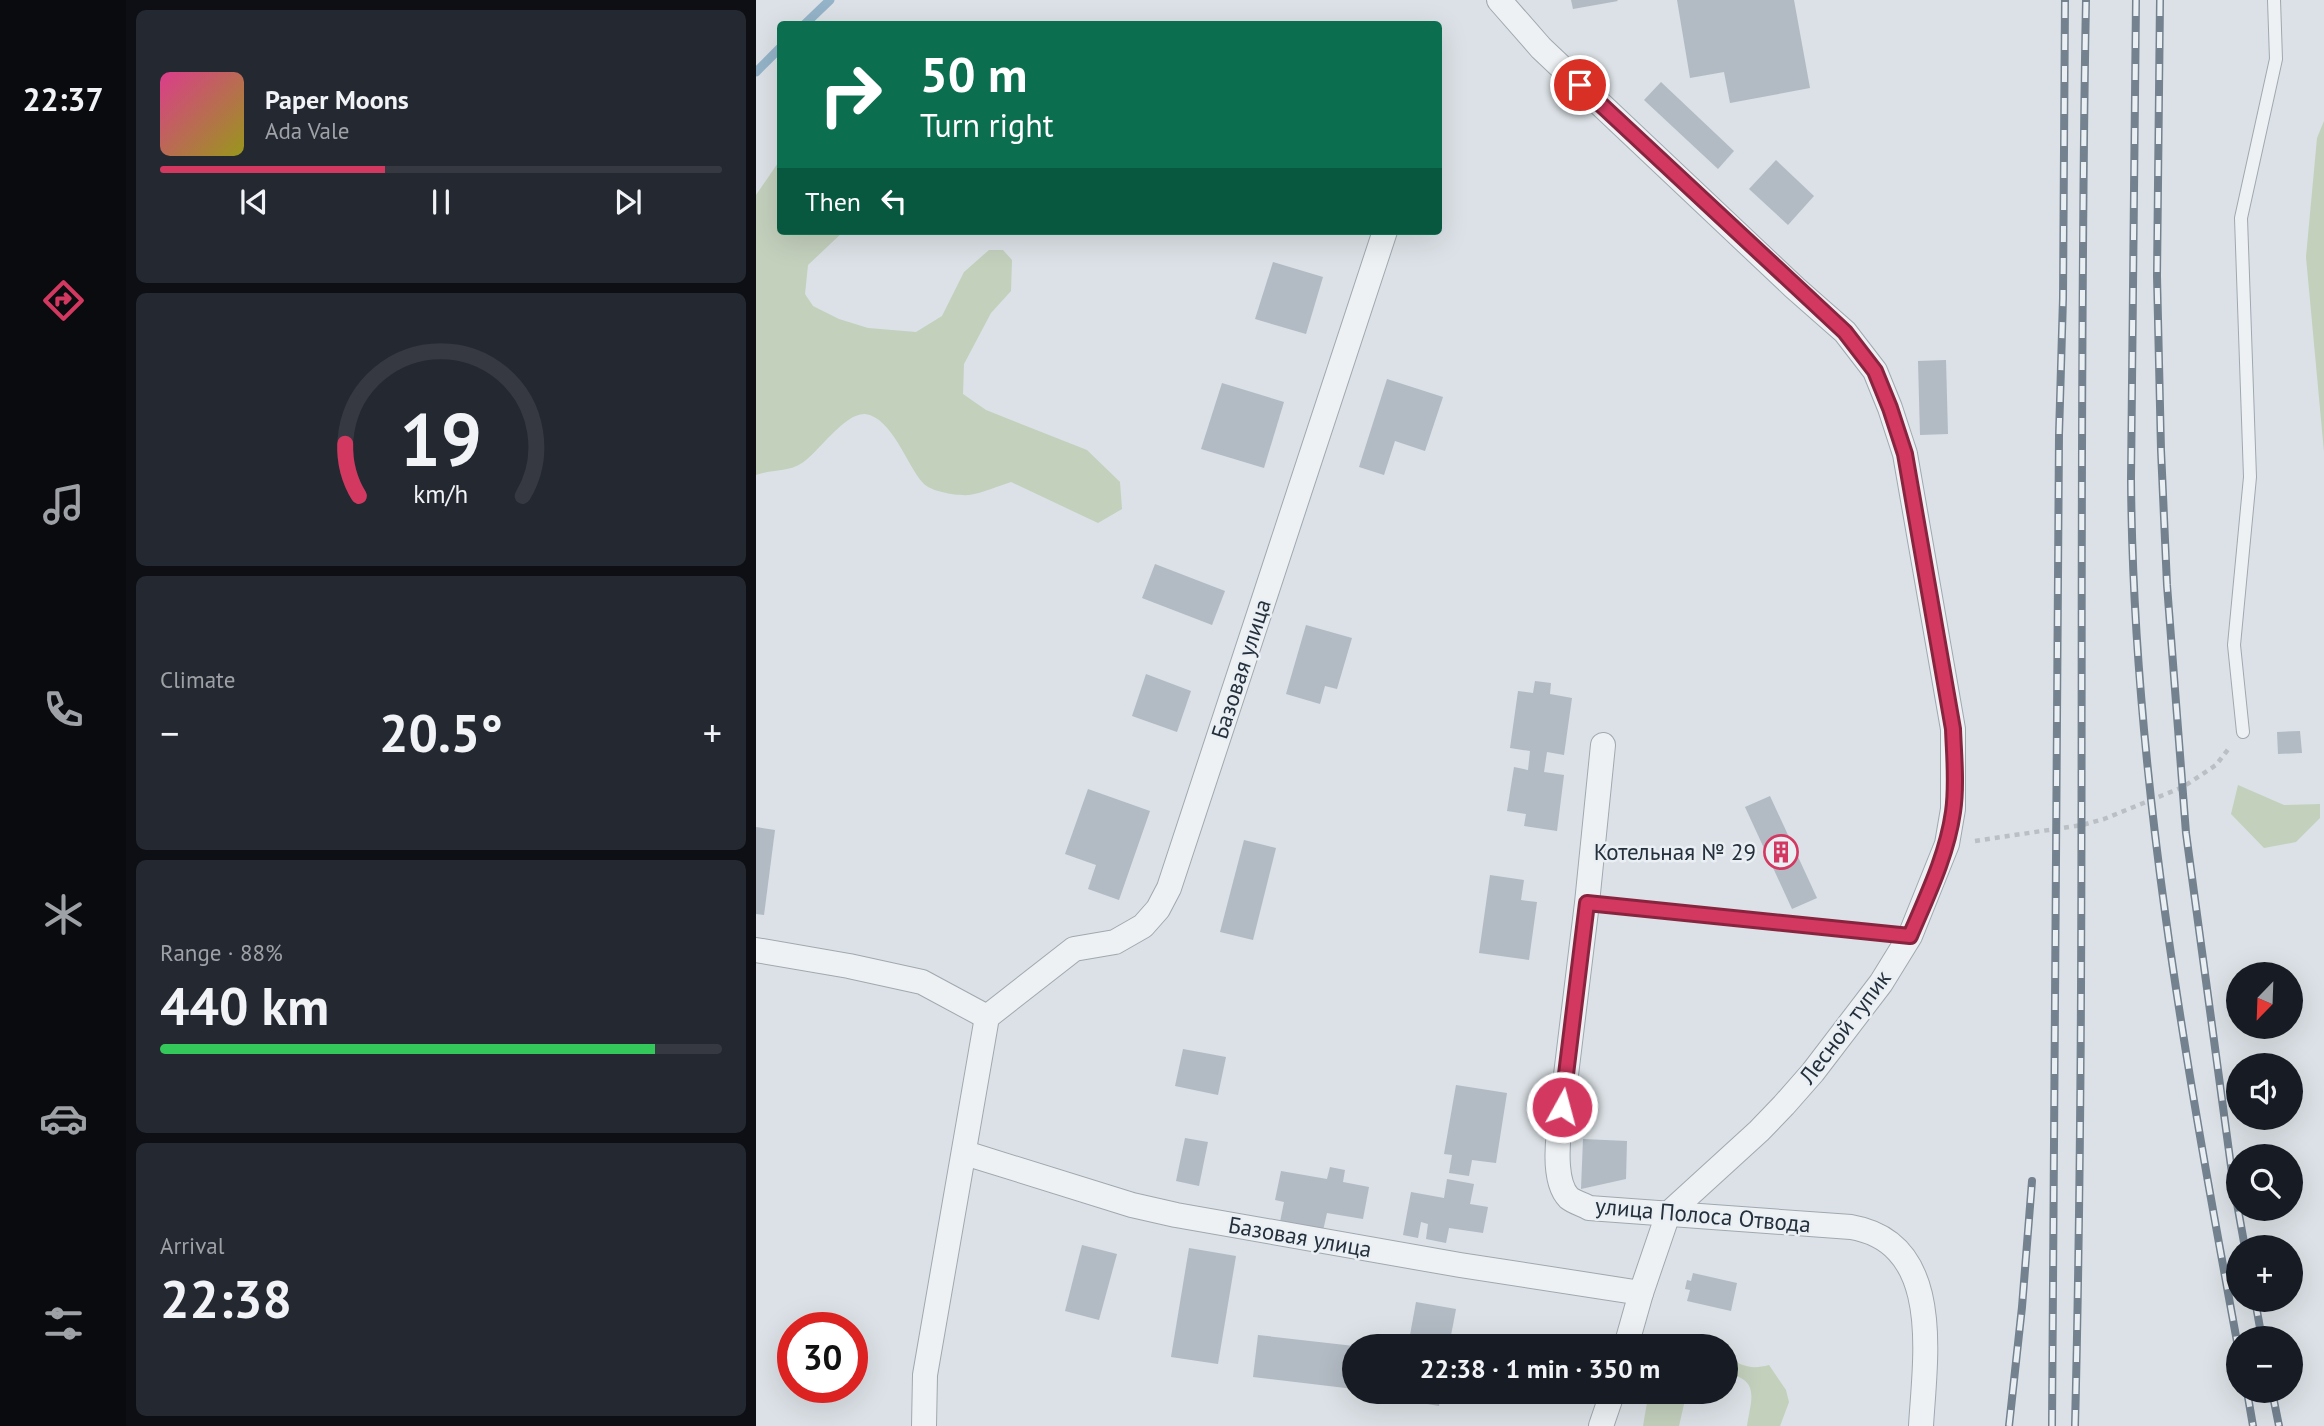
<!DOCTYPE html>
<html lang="en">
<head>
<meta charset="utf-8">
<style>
	body { margin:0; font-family:"PT Sans",sans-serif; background:#242831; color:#f1f3f6; height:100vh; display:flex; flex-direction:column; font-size:26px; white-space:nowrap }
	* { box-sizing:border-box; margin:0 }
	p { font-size:23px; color:#9ea1a6 }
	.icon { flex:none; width:38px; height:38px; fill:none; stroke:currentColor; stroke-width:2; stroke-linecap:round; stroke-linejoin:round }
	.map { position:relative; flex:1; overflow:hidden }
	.side { display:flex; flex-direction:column; gap:10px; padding:10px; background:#0d0f14; width:630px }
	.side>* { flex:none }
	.top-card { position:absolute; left:21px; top:21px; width:665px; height:214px; border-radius:7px; box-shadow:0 7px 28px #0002; background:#0b6e4f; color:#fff; overflow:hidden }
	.needle { width:46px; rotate:203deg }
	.controls { position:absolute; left:1470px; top:962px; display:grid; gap:14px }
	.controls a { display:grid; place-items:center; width:77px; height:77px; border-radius:50%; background:#171b24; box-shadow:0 7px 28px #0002; font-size:35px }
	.speed { position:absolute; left:21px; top:1312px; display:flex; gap:14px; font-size:35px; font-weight:700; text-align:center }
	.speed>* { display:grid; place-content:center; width:91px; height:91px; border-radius:50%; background:#171b24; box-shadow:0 7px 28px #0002; line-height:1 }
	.speed .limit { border:10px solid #d22; background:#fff; color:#111 }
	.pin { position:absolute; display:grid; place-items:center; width:60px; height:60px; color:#fff; margin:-30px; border:4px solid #fff; border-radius:50%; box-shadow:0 2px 7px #0007 }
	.me { position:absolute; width:77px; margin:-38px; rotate:7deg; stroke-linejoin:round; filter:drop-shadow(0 0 5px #0008) }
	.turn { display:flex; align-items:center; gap:24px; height:147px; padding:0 28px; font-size:32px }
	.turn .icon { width:91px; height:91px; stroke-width:2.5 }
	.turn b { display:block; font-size:49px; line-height:60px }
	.then { display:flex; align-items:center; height:66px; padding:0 28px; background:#0003; gap:14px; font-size:26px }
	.big { font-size:52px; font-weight:700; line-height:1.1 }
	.side .widget { flex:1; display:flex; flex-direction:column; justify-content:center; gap:10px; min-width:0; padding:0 24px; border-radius:10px; background:#242831 }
	.side .dial { align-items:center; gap:0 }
	.dial svg { height:182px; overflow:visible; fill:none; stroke:#363941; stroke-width:7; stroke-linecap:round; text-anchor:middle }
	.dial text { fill:#f1f3f6; stroke:none }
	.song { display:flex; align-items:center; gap:21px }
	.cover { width:84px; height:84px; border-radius:10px; background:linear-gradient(135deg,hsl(330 70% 55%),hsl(60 70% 35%)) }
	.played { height:7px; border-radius:4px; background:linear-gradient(90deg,#d33861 40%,#363941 40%) }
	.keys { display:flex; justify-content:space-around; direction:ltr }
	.heat { display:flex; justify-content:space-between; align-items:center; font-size:38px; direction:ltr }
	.charge { height:10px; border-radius:5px; background:linear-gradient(90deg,#34c759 88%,#363941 0) }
	.trip { position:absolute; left:586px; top:1334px; width:396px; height:70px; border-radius:35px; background:#171b24; box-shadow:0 7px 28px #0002; font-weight:700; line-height:70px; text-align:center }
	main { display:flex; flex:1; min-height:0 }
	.tab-bar { display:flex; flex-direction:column; width:126px; justify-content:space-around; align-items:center; background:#090b0e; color:#9ea1a6 }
	.tab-bar .icon { width:49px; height:49px }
	.tab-bar .active { color:#d33861 }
	.tab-bar b { font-size:32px; color:#f1f3f6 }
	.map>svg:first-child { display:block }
	.green { fill:#c3d0bc }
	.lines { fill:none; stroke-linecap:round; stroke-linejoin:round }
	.stream { stroke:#94b3c8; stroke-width:9 }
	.building { fill:#b2bac3 }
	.lane-casing { stroke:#a0a8b0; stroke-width:14 }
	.street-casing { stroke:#a0a8b0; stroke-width:26 }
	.path { stroke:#b9bfc4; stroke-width:4.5; stroke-dasharray:5 5; stroke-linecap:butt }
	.lane { stroke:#edf1f4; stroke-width:12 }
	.street { stroke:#edf1f4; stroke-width:24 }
	.rail-casing { stroke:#748290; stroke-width:8 }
	.rail { stroke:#eaeff4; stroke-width:5; stroke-dasharray:16; stroke-linecap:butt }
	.route-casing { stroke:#89243f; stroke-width:18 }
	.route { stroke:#d33861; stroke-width:12 }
	.labels { text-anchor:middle; stroke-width:5; stroke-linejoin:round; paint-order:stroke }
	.street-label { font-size:23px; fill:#24303c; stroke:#eaeff4 }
	.poi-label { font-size:23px; fill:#24303c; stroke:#eaeff4; text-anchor:end }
</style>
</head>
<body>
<main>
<nav class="tab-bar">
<b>22:37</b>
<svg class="icon active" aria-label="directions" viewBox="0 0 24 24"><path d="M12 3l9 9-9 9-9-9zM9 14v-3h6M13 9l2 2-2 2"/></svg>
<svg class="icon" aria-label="music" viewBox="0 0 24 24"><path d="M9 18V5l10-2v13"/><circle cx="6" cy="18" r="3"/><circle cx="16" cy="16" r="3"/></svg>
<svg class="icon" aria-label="phone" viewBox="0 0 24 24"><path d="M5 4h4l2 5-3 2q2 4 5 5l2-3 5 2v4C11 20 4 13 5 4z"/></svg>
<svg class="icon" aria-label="climate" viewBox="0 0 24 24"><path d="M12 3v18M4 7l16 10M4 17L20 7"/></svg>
<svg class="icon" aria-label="car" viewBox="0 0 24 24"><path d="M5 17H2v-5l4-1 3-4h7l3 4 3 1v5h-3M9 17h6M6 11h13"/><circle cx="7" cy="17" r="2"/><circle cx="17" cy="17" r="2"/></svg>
<svg class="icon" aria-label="filters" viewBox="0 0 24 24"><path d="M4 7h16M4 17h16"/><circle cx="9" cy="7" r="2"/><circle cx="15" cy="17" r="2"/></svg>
</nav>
<section class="side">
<div class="widget">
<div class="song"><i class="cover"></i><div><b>Paper Moons</b><p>Ada Vale</p></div></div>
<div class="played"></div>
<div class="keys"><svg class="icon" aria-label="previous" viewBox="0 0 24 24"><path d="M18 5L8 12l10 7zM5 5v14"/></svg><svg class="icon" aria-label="pause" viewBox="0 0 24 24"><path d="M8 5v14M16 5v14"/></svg><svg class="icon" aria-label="next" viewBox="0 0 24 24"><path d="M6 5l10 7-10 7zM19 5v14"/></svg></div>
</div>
<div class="widget dial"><svg viewBox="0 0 100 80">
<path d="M14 69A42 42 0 1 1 86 69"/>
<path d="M14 69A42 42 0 0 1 8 46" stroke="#d33861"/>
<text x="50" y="56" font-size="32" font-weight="700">19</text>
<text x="50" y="72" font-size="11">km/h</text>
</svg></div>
<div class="widget"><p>Climate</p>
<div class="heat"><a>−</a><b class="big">20.5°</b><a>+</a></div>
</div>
<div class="widget"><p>Range · 88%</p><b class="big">440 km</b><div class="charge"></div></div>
<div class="widget"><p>Arrival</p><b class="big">22:38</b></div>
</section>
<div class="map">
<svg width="1568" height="1426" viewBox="0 0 1568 1426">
	<rect width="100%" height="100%" fill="#dbe1e6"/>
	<g class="green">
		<polygon points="1568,121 1568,452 1550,257 1561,138"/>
		<path d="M24,160V231H88L52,265L49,294L57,306L83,319L112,328L160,332L186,316L208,272L233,250H247L256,260L255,291L235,313L208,364L207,394L230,410L331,450L364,482L366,509L342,523L255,482C242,486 227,493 213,495C202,496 175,492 167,483C151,466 136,417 109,414C88,413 63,452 46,463C33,472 16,469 0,475V195Z"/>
		<polygon points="1482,785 1528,805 1564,804 1564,818 1540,842 1508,848 1475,814"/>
		<path d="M970,1355C984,1366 995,1370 1013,1365L1030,1390L1033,1402L1024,1426H991C995,1399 1005,1380 970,1373Z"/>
		<polygon points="893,1391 931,1391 923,1426 887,1426"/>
	</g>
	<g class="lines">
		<g class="stream">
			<polyline points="49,24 74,0"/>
			<polyline points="0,72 24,48"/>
		</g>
	</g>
	<g class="building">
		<polygon points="815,0 861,0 862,1 817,9"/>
		<polygon points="921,0 1038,0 1054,88 974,103 968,72 934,78"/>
		<polygon points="905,82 978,151 962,169 888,100"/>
		<polygon points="1020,160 1058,196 1032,225 993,189"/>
		<polygon points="517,262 567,277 550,334 499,319"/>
		<polygon points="1190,360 1192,434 1164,435 1162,361"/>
		<polygon points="631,379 687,397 669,451 639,441 628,475 603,467"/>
		<polygon points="466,383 528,402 508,468 445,449"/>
		<polygon points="399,564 469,591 456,625 386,598"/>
		<polygon points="550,625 596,638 581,689 569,686 564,704 530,694"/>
		<polygon points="390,674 435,691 421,732 376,716"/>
		<polygon points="779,681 795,683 794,694 816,698 808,755 791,752 788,772 808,775 801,831 768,826 770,814 751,811 758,767 772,770 774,751 754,748 762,691 777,693"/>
		<polygon points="1544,731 1546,753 1522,754 1521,732"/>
		<polygon points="332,789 394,811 363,900 332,889 340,865 309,854"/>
		<polygon points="1014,796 1061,898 1036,909 989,807"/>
		<polygon points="0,827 19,830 8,915 0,914"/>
		<polygon points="488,840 520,848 497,940 464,932"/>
		<polygon points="734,875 768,880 765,900 781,902 773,960 723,953"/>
		<polygon points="427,1049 470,1057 462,1095 419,1086"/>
		<polygon points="700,1085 751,1093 740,1163 716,1160 713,1176 693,1173 696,1155 688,1154"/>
		<polygon points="429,1138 452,1142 443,1186 420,1181"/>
		<polygon points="827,1139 871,1141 870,1179 825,1189"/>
		<polygon points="574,1167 589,1170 587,1182 613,1187 607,1219 571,1213 566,1235 523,1227 528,1202 519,1200 525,1171 571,1179"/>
		<polygon points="691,1179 718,1184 714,1204 732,1207 727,1233 693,1228 690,1243 670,1239 672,1224 665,1222 662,1238 647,1235 655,1192 688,1198"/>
		<polygon points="326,1245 361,1254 343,1320 309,1311"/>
		<polygon points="433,1248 480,1256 462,1364 415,1357"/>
		<polygon points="937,1273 981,1283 975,1311 931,1301 934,1290 929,1289 931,1280 935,1281"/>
		<polygon points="660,1302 700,1309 693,1346 652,1346"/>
		<polygon points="502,1335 598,1346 598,1389 497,1377"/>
		<polygon points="643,1391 685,1391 683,1406 642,1399"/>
	</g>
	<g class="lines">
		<g class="lane-casing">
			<g id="lane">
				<polyline points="1487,732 1478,645 1494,477 1485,218 1520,59 1518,0"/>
				<polyline points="831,903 1154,936"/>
			</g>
		</g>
		<g class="street-casing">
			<g id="street">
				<polyline points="743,0 785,48 1039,288 1089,332 1119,371 1134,408 1149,454 1197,729 1197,809 1191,844 1154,936 1125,983 1057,1072 1028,1105 1003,1131 912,1214 885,1293 870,1346"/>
				<path d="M847,745L831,903L803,1132C801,1149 799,1184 813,1198C818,1202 828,1205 833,1208L1095,1227C1188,1243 1169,1357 1165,1426"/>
				<polyline points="0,950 93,966 166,982 231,1017"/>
				<polyline points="209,1153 376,1205 420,1215 704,1265 885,1293"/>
				<polyline points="168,1426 169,1375 231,1017 318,949 359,942 387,926 402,909 413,888 629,231"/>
				<polyline points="845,1426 857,1391"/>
			</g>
		</g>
		<polyline class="path" points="1219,841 1326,825 1348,819 1427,787 1460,765 1474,747"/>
		<use href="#lane" class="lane"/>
		<use href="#street" class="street"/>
		<g class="rail-casing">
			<g id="rail">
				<path d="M1380,0L1375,479C1377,771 1429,1060 1482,1347"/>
				<polyline points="1404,0 1401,276 1405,450 1411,585 1430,833 1477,1181 1489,1248"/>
				<polyline points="1499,1300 1506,1339"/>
				<polyline points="1491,1391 1497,1426"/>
				<polyline points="1516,1391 1523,1426"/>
				<polyline points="1253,1426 1266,1307 1276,1181"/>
				<polyline points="1296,1426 1303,435 1307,298 1309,0"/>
				<path d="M1319,1426C1331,951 1321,475 1330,0"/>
			</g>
		</g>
		<use href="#rail" class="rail"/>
	</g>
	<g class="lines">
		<g class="route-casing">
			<path id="route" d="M806,1107L831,903L1154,936C1171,896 1191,855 1197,812C1201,785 1198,756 1197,729L1149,454L1134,408L1119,371L1089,332L824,85"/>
		</g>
		<use href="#route" class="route"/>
	</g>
	<defs>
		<g id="building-ring" transform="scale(1.75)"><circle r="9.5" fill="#eaeff4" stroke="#d33861" stroke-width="1.5"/><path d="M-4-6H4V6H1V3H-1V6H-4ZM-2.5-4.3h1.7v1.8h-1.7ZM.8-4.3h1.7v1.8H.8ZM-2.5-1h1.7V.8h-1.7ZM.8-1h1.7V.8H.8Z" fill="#d33861"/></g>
	</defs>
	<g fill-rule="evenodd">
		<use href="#building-ring" x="1025" y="852"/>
	</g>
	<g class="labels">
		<g class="street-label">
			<text transform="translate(485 669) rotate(-72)" y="8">Базовая улица</text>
			<text transform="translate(1089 1027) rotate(-53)" y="8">Лесной тупик</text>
			<text transform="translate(947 1215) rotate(5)" y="8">улица Полоса Отвода</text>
			<text transform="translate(544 1237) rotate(10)" y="8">Базовая улица</text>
		</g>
		<g class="poi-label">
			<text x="1000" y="860">Котельная № 29</text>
		</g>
	</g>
</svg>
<div class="controls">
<a><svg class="needle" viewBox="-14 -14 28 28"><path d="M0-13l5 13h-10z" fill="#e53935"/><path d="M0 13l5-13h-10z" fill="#9ea1a6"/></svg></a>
<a><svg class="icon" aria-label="sound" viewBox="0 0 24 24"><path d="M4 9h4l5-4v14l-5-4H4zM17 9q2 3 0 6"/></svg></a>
<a><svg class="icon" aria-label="search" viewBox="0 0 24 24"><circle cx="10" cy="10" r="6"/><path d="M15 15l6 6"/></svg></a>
<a>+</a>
<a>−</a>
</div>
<div class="speed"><div class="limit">30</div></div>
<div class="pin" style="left:824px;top:85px;background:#d93025"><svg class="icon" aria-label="arrive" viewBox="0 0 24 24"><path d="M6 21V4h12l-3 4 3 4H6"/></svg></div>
<svg class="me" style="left:806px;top:1107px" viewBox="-20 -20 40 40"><circle r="17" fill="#d33861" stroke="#fff" stroke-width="3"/><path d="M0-11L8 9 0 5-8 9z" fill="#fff"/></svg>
<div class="trip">22:38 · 1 min · 350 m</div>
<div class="top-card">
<div class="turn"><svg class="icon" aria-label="right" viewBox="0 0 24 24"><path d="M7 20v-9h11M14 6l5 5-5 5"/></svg><div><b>50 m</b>Turn right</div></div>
<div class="then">Then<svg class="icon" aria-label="left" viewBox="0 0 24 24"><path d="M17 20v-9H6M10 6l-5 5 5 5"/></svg></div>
</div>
</div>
</main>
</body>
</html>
